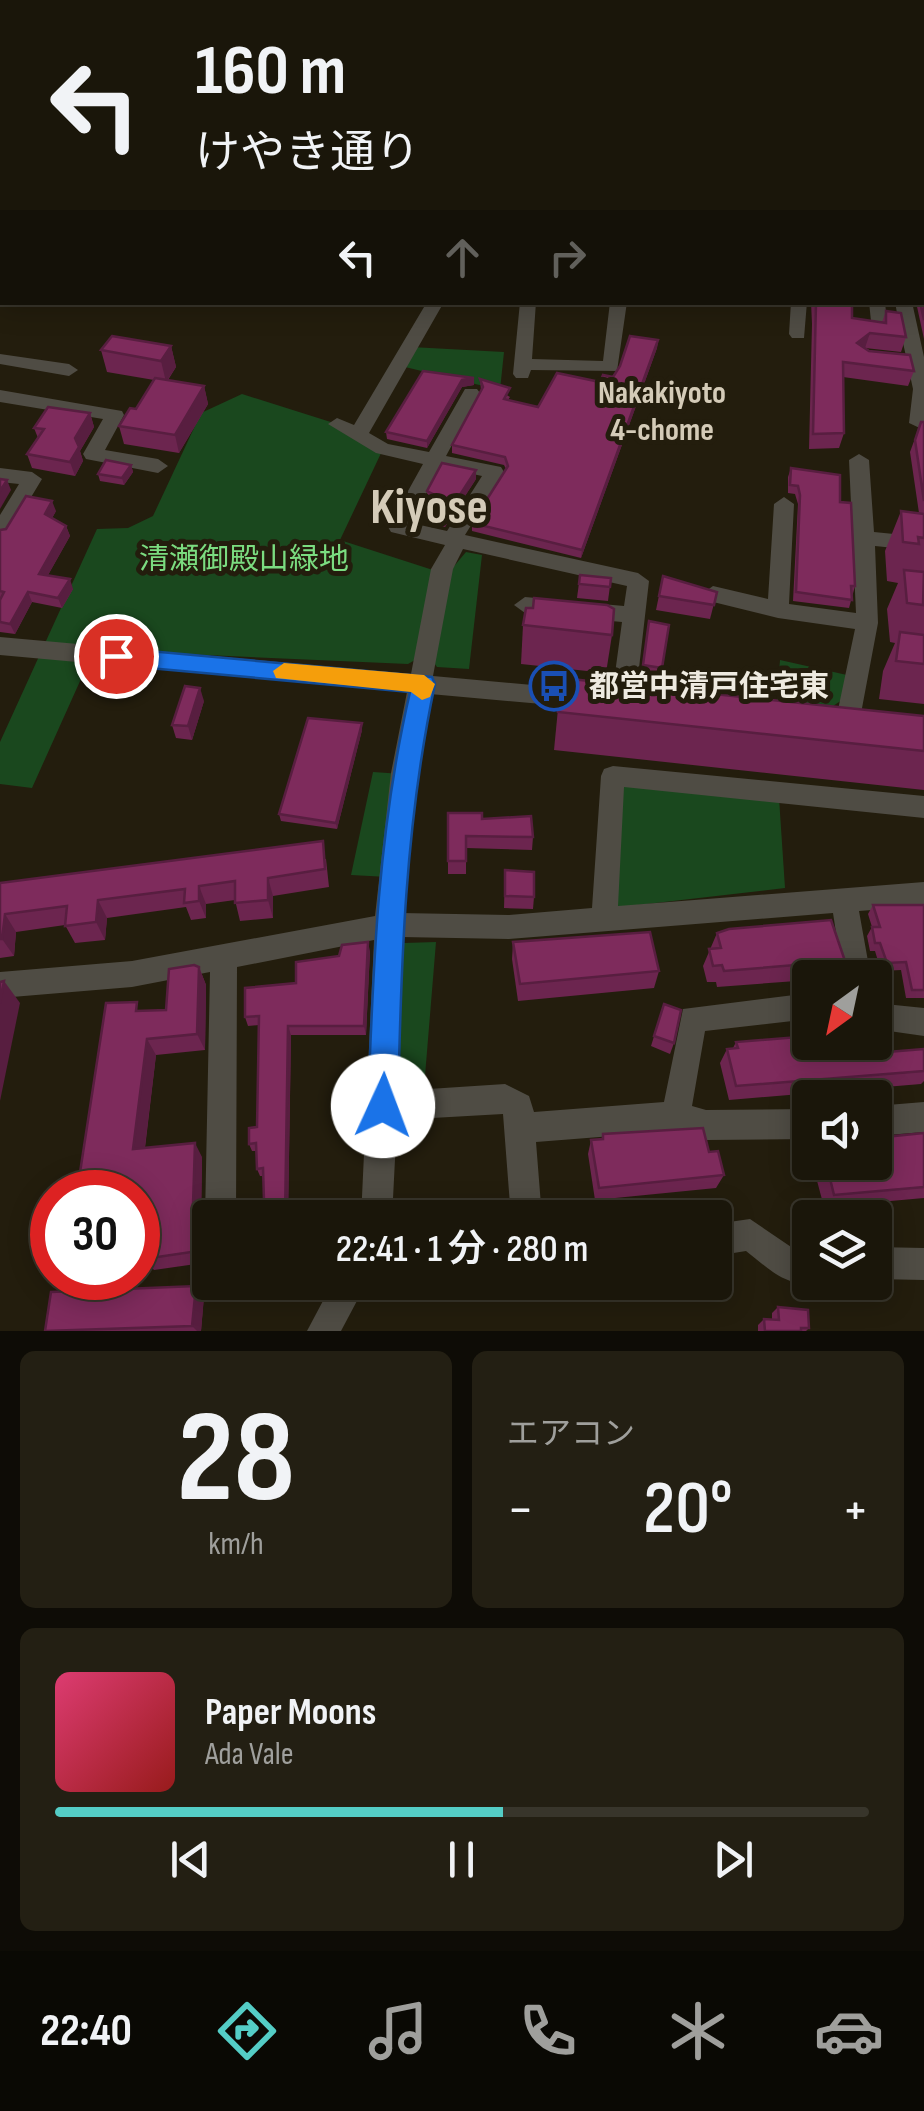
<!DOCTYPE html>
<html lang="ja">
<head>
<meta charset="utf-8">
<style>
	body { margin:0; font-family:"Sofia Sans Condensed","Noto Sans JP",sans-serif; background:#231f13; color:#f1f3f6; height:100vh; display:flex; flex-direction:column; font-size:38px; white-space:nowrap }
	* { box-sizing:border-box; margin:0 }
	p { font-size:32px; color:#9f9f9c }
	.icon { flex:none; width:55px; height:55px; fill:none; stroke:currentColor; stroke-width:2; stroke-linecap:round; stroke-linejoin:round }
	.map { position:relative; height:1331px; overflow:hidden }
	.side { display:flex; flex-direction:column; gap:20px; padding:20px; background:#0e0c06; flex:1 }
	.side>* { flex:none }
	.top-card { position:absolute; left:0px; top:0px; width:925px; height:305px; box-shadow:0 5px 25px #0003,0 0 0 2px #38352b; background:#1a160a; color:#f1f3f6; overflow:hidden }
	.needle { width:65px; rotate:213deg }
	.fabs { position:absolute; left:792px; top:960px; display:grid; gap:20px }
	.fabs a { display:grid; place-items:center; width:100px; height:100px; border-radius:10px; background:#1a160a; box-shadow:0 5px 25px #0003,0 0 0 2px #38352b; font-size:50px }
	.speed { position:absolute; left:30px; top:1170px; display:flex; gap:20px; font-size:50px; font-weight:700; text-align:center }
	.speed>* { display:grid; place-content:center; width:130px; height:130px; border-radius:50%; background:#1a160a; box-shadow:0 5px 25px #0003,0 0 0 2px #38352b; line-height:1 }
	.speed .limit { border:15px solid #d22; background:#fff; color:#111 }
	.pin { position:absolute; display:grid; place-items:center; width:85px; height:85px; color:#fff; margin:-42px; border:5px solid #fff; border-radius:50%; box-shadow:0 2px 10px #0007 }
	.me { position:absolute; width:110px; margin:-55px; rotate:2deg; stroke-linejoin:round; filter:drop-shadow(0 0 8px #0008) }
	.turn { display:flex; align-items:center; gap:35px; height:210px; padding:0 30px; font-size:45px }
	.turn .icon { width:130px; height:130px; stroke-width:2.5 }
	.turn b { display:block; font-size:70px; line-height:85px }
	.lanes { display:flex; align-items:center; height:95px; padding:0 30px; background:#0003; justify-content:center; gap:50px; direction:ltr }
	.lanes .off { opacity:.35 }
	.big { font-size:75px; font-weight:600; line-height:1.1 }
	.side .tile { flex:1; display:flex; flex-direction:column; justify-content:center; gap:15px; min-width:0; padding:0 35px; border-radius:15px; background:#231f13 }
	.side .dial { align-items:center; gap:0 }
	.dial b { font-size:130px; line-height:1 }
	.song { display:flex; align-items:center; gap:30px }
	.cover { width:120px; height:120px; border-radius:15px; background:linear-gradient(135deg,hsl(340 70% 55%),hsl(0 70% 35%)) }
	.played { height:10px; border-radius:5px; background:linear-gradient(90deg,#54cdc6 55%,#38352b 55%) }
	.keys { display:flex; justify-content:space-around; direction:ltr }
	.heat { display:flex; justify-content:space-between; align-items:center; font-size:55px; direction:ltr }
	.side .tiles { flex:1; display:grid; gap:20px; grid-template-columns:1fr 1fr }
	.tile:last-child { grid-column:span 2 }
	.trip { position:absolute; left:192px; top:1200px; width:540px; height:100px; border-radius:10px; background:#1a160a; box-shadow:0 5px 25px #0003,0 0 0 2px #38352b; font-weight:600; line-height:100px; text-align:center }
	.tabs { display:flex; height:160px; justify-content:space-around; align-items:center; background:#0a0904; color:#9f9f9c }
	.tabs .icon { width:70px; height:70px }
	.tabs .current { color:#54cdc6 }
	.tabs b { font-size:45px; color:#f1f3f6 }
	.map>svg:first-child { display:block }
	.green { fill:#1a481e }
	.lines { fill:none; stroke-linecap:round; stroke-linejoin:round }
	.minor { fill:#4f4c44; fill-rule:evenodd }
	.major { stroke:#817a6b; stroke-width:28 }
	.wall { fill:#6c254f }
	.shaded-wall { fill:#581e40 }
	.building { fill:#7e2b5c; stroke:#581e40; stroke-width:2.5 }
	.route { fill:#1a73e8; stroke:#114b97; stroke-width:2.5 }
	.slow { fill:#f59e0b }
	.labels { text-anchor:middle; stroke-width:10; stroke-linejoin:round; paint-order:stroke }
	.park-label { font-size:30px; fill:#7bdc80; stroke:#231d0d }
	.poi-label { font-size:30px; font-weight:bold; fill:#eeeae0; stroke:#231d0d; text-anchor:start }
	.neighbourhood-label { font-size:32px; font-weight:bold; fill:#d4cbb8; stroke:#231d0d }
	.town-label { font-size:50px; font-weight:bold; fill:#d4cbb8; stroke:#231d0d }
</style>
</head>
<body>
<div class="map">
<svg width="924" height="1331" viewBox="0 0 924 1331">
	<rect width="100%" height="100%" fill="#231d0d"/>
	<g class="green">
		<polygon points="411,347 504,352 500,390 401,366"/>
		<polygon points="242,394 337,424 383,449 340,540 436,571 415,660 408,664 94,650 32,788 0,784 0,742 97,529 128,528 153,516 201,413"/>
		<polygon points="466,552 482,555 469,669 437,667 432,660 450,571"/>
		<polygon points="780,660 847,675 842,700 833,706 777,701"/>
		<polygon points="373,772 402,774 388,877 351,875"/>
		<polygon points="617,784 779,798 785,888 612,908"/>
		<polygon points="436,942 424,1088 403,1089 396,1081 404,943"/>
	</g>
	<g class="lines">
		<g class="minor">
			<polygon points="549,0 561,0 562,2 550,2"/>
			<polygon points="899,0 911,0 912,2 900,2"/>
			<polygon points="922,55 924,56 924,69 922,69"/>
			<rect x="0" y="140" width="2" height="8"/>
			<polygon points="922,188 924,188 924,198 922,197"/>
			<rect x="0" y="221" width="2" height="10"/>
			<path d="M427,302H444L369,433L388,444L429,452L465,389H477L480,393L446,456L501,467L504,472L465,535L638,573L649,581L635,703L631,710H615L611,703L622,622L525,613L514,605L525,597L624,606L627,586L463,549L453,569L433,676L587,690L595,693L599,699L595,705L587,708L430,694L415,773L401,913L509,915L592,908L601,776L604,769L613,766L924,796V818L624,787L618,906L924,882V906L859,911L871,978H843L833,913L509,939L401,937L398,1091L505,1084L529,1096L534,1112L664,1102L683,1009L810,993V1019L705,1031L692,1106L706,1110L810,1109V1139L706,1140L676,1131L536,1142L542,1218H511L503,1114L397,1120L392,1218H361L374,940L237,967L236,1218H210V1229L205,1218L210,972L132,987L0,998V972L132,961L375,916L391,773L407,692L0,655V637L411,674L431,569L445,545L391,532L388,527L423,464L376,453L328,424L337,418L354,425ZM440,467L482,476L447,531L411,523Z"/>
			<polygon points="520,302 536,302 532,359 603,361 610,302 627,302 617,371 531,370 528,378 516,378 513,374"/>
			<polygon points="791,302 807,302 804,338 792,338 789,334"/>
			<polygon points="869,302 885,302 886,312 897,313 895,302 912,302 924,357 924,430 909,423 913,389 899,324 871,321"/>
			<polygon points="0,354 69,364 78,370 69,376 0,364"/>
			<polygon points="0,390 122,411 124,415 105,450 158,459 168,466 158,473 86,459 83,454 103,419 0,402"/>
			<polygon points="859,454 869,460 874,532 924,537 924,551 875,546 878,623 859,724 855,731 839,731 835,724 855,629 778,618 705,600 702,594 713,586 768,599 774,504 784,497 794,504 789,604 856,613 849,460"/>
			<polygon points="0,468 32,472 42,479 7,537 0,539 0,515 19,484 0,482"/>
			<polygon points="875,1003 924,1008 924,1036 875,1029"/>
			<polygon points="924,1102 924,1132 875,1136 875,1106"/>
			<path d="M750,1219L800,1253L810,1252V1282H813C786,1288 767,1267 746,1251L715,1256V1224Z"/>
			<polygon points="875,1247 924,1248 924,1280 875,1279"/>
			<polygon points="333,1282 367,1282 341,1331 307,1331"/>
		</g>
		<polyline class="major" points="795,2 824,0"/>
	</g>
	<g class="wall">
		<polygon points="924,275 924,339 916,302 922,302"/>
		<polygon points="811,302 852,302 852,318 882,322 886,311 906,337 901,352 865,348 914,371 908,386 843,377 844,433 839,448 809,449 812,324"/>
		<polygon points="658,340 657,348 581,558 472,531 472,523 506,469 504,465 452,453 452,445 481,390 480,379 510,397 508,400 538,407 613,377"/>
		<polygon points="171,346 176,367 168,380 204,386 208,404 179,453 124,444 119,426 136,409 154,380 107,372 101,350"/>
		<polygon points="423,371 474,385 462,387 427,448 387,439 386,432"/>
		<polygon points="90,413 94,427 80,451 83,461 75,476 32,468 27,454 38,438 34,428"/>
		<polygon points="921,422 924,422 924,704 879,699 883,671 895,643 890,642 887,609 898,583 887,581 885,551 901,511 919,513 910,452"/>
		<polygon points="131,465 133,472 124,485 100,481 98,474"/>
		<polygon points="791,468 840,502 855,586 849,608 793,601 798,504 795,494 788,493 788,477"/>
		<polygon points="476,479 445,527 429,523 429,514 434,503 427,499 427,491"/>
		<polygon points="56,511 52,518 66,526 70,536 48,575 73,589 62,608 32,602 15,634 0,632 0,530"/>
		<polygon points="580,575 611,578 608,601 577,598"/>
		<polygon points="663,576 717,592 710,619 656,610"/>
		<polygon points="533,608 612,635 606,673 521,664 523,625"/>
		<polygon points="649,621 669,625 659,681 641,678"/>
		<polygon points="561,678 924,716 924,790 554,750"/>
		<polygon points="204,701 192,740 176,738 172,725"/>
		<polygon points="362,730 337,829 281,821 279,814"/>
		<polygon points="448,813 482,819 533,837 532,850 466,848 466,874 448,874"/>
		<polygon points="326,859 329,887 273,896 273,918 240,921 235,900 206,904 206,918 191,920 186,907 107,918 105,940 75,943 65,925 16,932 14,956 0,958 0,883"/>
		<polygon points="505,870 534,897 533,909 504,908"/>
		<polygon points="873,905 924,905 924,998 906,998 901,970 881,971 875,951 870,951 867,936 872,927 868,914"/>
		<polygon points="717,933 845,961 836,978 810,978 810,980 717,987 716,982 707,982 703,966"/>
		<polygon points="513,942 659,971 654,988 518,1001 512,959"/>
		<polygon points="370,951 366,1035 291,1035 288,1218 249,1218 264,1201 263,1176 260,1176 257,1169 256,1151 252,1151 249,1144 257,1127 259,1025 248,1026 245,1017 296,983"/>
		<polygon points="199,967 206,985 205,1050 156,1055 145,1148 202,1157 201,1218 210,1230 210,1262 154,1270 144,1259 146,1234 138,1234 141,1011 166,1010"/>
		<polygon points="664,1004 674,1043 670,1054 651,1046"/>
		<polygon points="736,1042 865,1050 875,1053 924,1049 924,1081 921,1084 729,1100 720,1063 727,1049 733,1048"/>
		<polygon points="924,1133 924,1198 824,1207 812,1162 875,1162"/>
		<polygon points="603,1134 709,1152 724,1175 716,1188 595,1200 588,1154 591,1140 601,1140"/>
		<polygon points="204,1296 201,1331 45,1331"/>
		<polygon points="778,1307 809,1328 806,1331 758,1331 758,1325 764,1319 772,1319 772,1313"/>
	</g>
	<g class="shaded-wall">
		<polygon points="870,333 865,348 857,343"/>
		<polygon points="658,340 657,348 581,558 582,550"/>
		<polygon points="171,346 176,367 166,382 161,361"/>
		<polygon points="474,378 474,385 462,387 427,448 427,441 462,380"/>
		<polygon points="204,386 208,404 179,453 175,435"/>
		<polygon points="90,413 94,427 80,451 83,461 75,476 70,462 75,438"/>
		<polygon points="131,465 133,472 124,485 122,478"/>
		<polygon points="476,470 476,479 445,527 445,518"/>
		<polygon points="7,480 11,490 0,509 0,491"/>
		<polygon points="52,501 56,511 49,524 45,514"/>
		<polygon points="66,526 70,536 43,584 39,574"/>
		<polygon points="70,579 73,589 62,608 58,598"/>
		<polygon points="28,592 32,602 15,634 10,624"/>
		<polygon points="200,688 204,701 192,740 188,726"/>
		<polygon points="362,723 362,730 337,829 336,823"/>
		<polygon points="268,878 273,896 273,918 268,900"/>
		<polygon points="199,886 206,904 206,918 199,901"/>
		<polygon points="98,900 107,918 105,940 96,922"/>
		<polygon points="5,914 16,932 14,956 2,939"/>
		<polygon points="368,942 370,951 366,1035 364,1026"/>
		<polygon points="199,967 206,985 205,1050 197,1034"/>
		<polygon points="4,981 20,1003 0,1101 0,1003"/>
		<polygon points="288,1026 291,1035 288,1218 285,1218"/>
		<polygon points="147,1039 156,1055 143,1162 133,1149"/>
		<polygon points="195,1143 202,1157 201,1218 205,1227 205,1223 210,1230 210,1257 205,1250 201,1223 193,1205"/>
		<polygon points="196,1286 204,1296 201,1331 197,1331 192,1326"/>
	</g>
	<g class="building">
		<polygon points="0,0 52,0 68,2 71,0 95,0 92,2 97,2 2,2 2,23 0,23"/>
		<polygon points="181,0 278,0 275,2 179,2"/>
		<polygon points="308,0 374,0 372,2 304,2"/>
		<polygon points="401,0 462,0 461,2 400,2"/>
		<rect x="574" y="0" width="63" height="2"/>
		<polygon points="666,0 759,0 759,2 667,2"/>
		<polygon points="2,62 2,126 0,126 0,78"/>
		<polygon points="922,102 924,102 924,169 922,168"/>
		<polygon points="922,275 924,275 924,320 920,302 922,302"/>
		<polygon points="816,302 852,302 852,318 886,323 886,311 901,313 906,337 870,333 857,343 869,351 910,355 914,371 843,362 844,433 813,434"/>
		<polygon points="112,336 171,346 161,361 101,350"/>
		<polygon points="630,336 658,340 582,550 472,523 508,466 505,457 452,445 483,387 480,379 510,388 504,399 538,407 557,373 600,382 603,375 613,377 620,366"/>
		<polygon points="423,371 474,378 462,380 427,441 386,432"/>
		<polygon points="155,378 204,386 175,435 119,426 130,408 136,409"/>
		<polygon points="48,407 90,413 75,438 79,447 70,462 27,454 44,429 34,428"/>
		<polygon points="921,422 924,422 924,501 915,440"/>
		<polygon points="106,460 131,465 122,478 98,474"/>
		<polygon points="442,463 476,470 445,518 429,514 437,496 427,491"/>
		<polygon points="791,468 840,475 840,502 851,503 855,586 851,586 852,600 796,592 800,495 798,486 790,485"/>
		<polygon points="0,479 7,480 0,491"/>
		<polygon points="26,496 52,501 45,514 66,526 39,574 70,579 58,598 28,592 10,624 0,622 0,600 4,592 0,591 0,530 6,529"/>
		<polygon points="901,511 924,514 924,538 918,537 919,544 903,542"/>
		<polygon points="904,570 924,572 923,605 907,603"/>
		<polygon points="580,575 611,578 610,587 579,584"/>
		<polygon points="663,576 717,592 714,605 659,596"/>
		<polygon points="534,598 607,605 614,609 612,635 523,625 526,608 533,608"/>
		<polygon points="649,621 669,625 662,668 643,665"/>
		<polygon points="900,632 924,635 924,664 896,661"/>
		<polygon points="561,678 924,716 924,751 558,712"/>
		<polygon points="185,686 200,688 188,726 172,725"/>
		<polygon points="308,718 362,723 336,823 279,814"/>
		<polygon points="448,813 482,813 482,819 531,816 533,837 466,836 466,861 448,861"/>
		<polygon points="323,841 325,869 268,878 268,900 235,903 235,881 199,886 199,901 184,903 185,889 98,900 96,922 65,926 67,906 5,914 2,939 0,939 0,883"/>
		<polygon points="505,870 534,872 534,897 505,896"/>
		<polygon points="873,905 924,905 924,990 912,990 906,962 887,963 880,943 875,943 872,927 880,927"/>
		<polygon points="831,920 845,961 724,971 722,965 713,966 709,949 721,948 717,933 729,929"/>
		<polygon points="650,932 659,971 520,984 513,942"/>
		<polygon points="368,942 364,1026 288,1026 285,1218 249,1218 251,1202 264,1201 263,1168 257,1169 256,1143 249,1144 249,1128 257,1127 259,1016 245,1017 245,988 296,983 296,962 339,956 342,945"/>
		<polygon points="194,965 199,967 197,1034 147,1039 133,1149 195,1143 193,1205 201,1223 205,1223 205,1250 144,1259 148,1221 138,1221 138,1192 77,1192 106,1003 137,1002 136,1011 166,1010 169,969"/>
		<polygon points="4,981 0,1003 0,982"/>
		<polygon points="664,1004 681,1010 674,1043 654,1036"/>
		<polygon points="810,1036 810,1042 863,1042 865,1050 875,1053 924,1049 924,1071 736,1086 727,1049 738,1048 736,1042"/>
		<polygon points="703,1128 709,1152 718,1151 724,1175 599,1188 591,1140 603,1139 603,1134"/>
		<polygon points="924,1133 924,1187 834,1195 826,1162 875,1162 875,1138"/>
		<polygon points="196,1286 192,1326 45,1331 51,1292"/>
		<polygon points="778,1307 808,1310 809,1328 801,1328 801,1331 765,1331 764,1319 779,1320"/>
	</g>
	<path class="route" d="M116,648L432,677L435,684C405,824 401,963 398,1106L393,1117L383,1121L373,1117L368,1106C373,966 378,829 410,692L116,665L104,656Z"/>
	<polygon class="slow" points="284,663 424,675 435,684 430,697 422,700 411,692 276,678 273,671"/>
	<defs>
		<g id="bus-ring" transform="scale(2.5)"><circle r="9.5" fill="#231d0d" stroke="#1a4fb4" stroke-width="1.5"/><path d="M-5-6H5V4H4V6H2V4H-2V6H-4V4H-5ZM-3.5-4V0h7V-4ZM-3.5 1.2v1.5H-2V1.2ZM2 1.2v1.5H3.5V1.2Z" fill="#1a4fb4"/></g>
	</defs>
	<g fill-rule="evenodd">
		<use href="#bus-ring" x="554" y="686"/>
	</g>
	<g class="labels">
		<g class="park-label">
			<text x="244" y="569">清瀬御殿山緑地</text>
		</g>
		<g class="poi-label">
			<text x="589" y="696">都営中清戸住宅東</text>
		</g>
		<g class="neighbourhood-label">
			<text x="662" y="403">Nakakiyoto<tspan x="662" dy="37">4-chome</tspan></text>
		</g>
		<g class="town-label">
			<text x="429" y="523">Kiyose</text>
		</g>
	</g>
</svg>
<div class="fabs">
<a><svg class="needle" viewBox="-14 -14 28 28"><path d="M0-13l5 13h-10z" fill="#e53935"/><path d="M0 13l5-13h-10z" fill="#9f9f9c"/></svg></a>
<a><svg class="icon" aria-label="sound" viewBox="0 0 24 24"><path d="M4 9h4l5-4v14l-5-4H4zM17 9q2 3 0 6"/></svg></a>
<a><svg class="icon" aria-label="layers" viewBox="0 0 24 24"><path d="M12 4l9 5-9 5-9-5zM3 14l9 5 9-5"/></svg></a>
</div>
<div class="speed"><div class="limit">30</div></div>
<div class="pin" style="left:116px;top:656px;background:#d93025"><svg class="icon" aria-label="arrive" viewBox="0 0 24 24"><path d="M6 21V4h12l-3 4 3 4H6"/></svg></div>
<svg class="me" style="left:383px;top:1106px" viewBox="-20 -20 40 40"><circle r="19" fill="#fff"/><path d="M0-13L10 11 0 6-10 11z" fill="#1a73e8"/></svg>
<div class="trip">22:41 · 1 分 · 280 m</div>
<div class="top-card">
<div class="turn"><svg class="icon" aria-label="left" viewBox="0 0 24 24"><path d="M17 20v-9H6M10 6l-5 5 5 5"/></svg><div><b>160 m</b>けやき通り</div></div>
<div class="lanes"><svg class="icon" aria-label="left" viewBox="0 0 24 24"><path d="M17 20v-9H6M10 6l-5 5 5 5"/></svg><svg class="icon off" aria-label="ahead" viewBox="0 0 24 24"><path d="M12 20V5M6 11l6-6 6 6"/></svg><svg class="icon off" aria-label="right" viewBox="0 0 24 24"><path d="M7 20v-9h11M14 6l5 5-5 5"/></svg></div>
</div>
</div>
<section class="side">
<div class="tiles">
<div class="tile dial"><b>28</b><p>km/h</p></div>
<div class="tile"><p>エアコン</p>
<div class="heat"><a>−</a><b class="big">20°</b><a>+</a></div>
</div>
<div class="tile">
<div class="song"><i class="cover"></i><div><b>Paper Moons</b><p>Ada Vale</p></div></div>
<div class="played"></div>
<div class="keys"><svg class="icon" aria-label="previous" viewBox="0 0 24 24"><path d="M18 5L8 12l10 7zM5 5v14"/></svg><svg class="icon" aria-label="pause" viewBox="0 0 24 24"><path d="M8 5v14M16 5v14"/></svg><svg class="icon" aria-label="next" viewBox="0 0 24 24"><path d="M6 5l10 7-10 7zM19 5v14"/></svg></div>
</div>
</div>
</section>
<nav class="tabs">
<b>22:40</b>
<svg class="icon current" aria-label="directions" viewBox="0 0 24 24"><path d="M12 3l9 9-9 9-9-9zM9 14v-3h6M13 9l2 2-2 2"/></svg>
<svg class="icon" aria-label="music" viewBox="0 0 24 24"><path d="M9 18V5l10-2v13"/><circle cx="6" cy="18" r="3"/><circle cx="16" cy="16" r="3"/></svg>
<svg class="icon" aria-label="phone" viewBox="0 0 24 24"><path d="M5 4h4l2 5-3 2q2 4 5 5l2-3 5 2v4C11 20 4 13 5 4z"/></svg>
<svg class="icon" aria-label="climate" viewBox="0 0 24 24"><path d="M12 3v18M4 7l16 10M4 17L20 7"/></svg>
<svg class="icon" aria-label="car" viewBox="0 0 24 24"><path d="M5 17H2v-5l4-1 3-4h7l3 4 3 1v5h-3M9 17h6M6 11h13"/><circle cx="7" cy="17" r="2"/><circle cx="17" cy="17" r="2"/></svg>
</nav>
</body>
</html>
